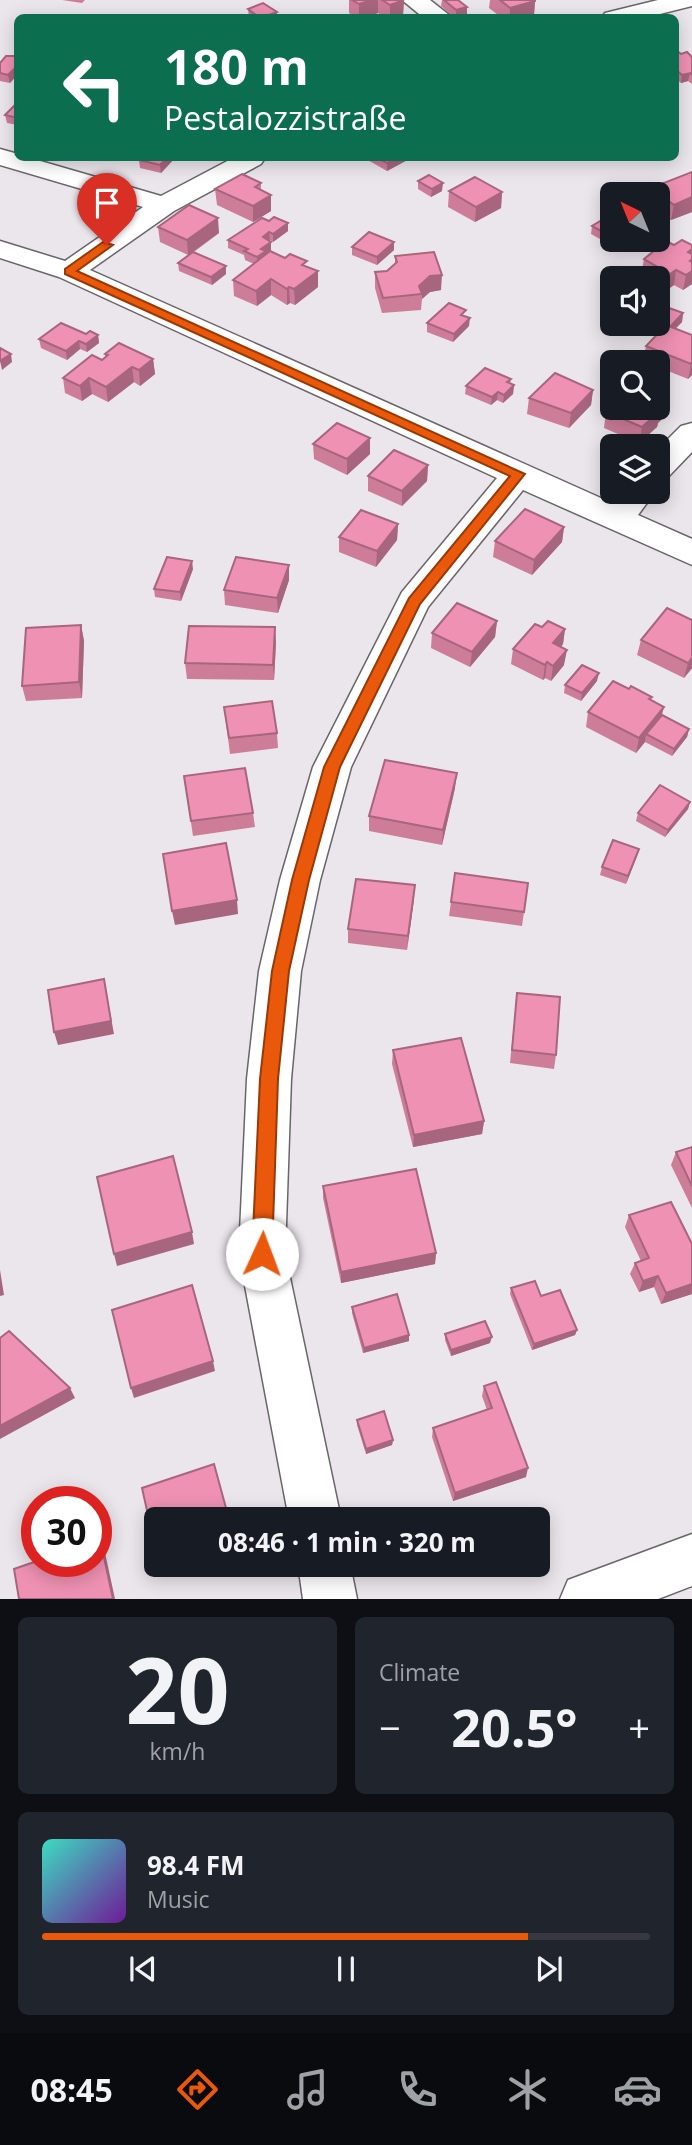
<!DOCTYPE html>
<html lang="en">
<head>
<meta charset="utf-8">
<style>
	body { margin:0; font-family:"Open Sans",sans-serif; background:#20242c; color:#f1f3f6; height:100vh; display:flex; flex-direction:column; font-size:26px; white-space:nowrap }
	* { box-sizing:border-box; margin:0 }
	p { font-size:23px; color:#9ea1a6 }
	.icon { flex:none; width:38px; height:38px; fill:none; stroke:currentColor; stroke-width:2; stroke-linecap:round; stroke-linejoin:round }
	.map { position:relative; height:1599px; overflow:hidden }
	.details { display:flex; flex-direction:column; gap:18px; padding:18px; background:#0d0f14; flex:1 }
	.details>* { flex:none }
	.guide { position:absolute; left:14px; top:14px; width:665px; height:147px; border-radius:10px; box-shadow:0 4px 18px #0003; background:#0b6e4f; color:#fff; overflow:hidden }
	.needle { width:46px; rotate:317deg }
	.tools { position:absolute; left:600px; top:182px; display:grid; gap:14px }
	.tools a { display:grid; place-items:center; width:70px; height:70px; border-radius:10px; background:#171b24; box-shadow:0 4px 18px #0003; font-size:35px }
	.speed { position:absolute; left:21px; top:1486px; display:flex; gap:14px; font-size:35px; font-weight:700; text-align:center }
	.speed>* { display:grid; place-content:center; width:91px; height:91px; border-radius:50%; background:#171b24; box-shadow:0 4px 18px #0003; line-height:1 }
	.speed .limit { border:10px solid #d22; background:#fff; color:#111 }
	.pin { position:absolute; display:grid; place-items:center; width:60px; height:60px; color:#fff; margin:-72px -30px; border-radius:50% 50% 50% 0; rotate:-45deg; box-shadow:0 0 7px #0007 }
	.pin .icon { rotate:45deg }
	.me { position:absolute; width:77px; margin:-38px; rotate:2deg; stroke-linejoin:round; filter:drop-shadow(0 0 5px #0008) }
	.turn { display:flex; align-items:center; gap:24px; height:147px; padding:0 35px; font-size:32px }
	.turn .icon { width:91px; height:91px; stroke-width:2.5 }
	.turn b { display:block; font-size:49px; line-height:60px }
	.big { font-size:52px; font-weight:700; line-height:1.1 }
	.details .widget { flex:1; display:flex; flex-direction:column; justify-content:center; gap:10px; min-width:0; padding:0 24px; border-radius:10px; background:#20242c }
	.details .dial { align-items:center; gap:0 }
	.dial b { font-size:91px; line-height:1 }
	.song { display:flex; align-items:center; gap:21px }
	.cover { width:84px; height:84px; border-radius:10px; background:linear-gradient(135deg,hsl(170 70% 55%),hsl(280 70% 35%)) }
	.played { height:7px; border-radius:4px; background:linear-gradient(90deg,#ea580c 80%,#363941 80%) }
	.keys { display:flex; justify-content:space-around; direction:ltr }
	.heat { display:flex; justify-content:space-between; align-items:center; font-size:38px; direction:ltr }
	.details .tiles { flex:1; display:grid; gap:18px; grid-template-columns:1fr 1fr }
	.widget:last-child { grid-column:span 2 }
	.trip { position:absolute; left:144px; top:1507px; width:406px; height:70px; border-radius:10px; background:#171b24; box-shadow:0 4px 18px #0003; font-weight:700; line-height:70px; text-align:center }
	.tabs { display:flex; height:112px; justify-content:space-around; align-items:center; background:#090b0e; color:#9ea1a6 }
	.tabs .icon { width:49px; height:49px }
	.tabs .current { color:#ea580c }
	.tabs b { font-size:32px; color:#f1f3f6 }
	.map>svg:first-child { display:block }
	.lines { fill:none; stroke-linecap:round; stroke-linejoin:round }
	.minor-casing { stroke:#696569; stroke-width:3 }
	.minor { fill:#fff; fill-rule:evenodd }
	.wall { fill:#ce7d99 }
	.shaded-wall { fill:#a7667d }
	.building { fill:#ef91b2; stroke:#a7667d; stroke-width:2 }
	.route { fill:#ea580c; stroke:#983908; stroke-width:2 }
</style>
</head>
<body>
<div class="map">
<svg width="692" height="1599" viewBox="0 0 692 1599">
	<rect width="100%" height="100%" fill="#ebe6ec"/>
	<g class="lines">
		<g class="minor-casing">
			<g id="minor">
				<polygon points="402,0 430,0 453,18 424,18"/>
				<polygon points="658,0 692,0 692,6 644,18 601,18 605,13"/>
				<polygon points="0,149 18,154 18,158 30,158 161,196 233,158 265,158 261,164 174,211 90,270 612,503 621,492 655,492 638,515 692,539 692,565 523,490 428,607 351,767 320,880 301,971 291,1079 285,1254 341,1519 289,1519 239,1254 247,1079 259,971 280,880 313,767 402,592 497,478 59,277 0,258 0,241 65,261 143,207 0,165"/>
				<polygon points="692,423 692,452 669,476 658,479 658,449 681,426"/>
				<polygon points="692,1534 692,1586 658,1599 560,1599 568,1580"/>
				<polygon points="298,1564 350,1564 357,1599 303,1599"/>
			</g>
		</g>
		<use href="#minor" class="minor"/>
	</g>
	<g class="wall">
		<polygon points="62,0 85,0 82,3"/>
		<polygon points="349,0 404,0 403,15 396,18 386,18 378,13 364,18 357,18 349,13"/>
		<polygon points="442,0 458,0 467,7 467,15 455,18 441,6"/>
		<polygon points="490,0 535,0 534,15 527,18 502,18 489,8"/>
		<polygon points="248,9 277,12 277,18 249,18"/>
		<polygon points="676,51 681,54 692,57 692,84 688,81 681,83 676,79"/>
		<polygon points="18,56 18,74 10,83 0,81 0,63"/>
		<polygon points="18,102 18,125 7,123 5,115"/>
		<polygon points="141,158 175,158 161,173 140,168 139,160"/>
		<polygon points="366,158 411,158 387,171 366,159"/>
		<polygon points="692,172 692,212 671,220 658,211 658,194 650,194 651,188"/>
		<polygon points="418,181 442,191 431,197 418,189"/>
		<polygon points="261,183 261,190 271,195 271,211 253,222 217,205 215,189"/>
		<polygon points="449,191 502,192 501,208 475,222 448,207"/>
		<polygon points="612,214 612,240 628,240 616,248 591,234 592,226"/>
		<polygon points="269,221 288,223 288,231 273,242 270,240 271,250 266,255 308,267 318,287 295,305 290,303 287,305 271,295 257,306 234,296 233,280 254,264 245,260 244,255 228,248 228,240"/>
		<polygon points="158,227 219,233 194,252 226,274 212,285 179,271 178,263 188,255 160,242"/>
		<polygon points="394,242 394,250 377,265 352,255 352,247"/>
		<polygon points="674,245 692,245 692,284 683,290 674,285 667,290 658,284 658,278 648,278 641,274 644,259"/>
		<polygon points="395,256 441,290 430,292 422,299 421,310 382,313 375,288 375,272 387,271 395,264"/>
		<polygon points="683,313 682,322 675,329 692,335 692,375 688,379 658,367 658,362 643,361 646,346 656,335 638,328 639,324 658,324"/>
		<polygon points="466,317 469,326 453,342 427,332 427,323"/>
		<polygon points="86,334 98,335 99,343 87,352 80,349 67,360 41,348 39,339"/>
		<polygon points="105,354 153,359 155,374 140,386 134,382 108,402 92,394 82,401 65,393 63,378 102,360 105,358"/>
		<polygon points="511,379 510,384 514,385 513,394 503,403 497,400 491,405 465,394 466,386"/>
		<polygon points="593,390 591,405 569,428 527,414 529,398"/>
		<polygon points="667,401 664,417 658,423 657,427 639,443 604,428 606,412"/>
		<polygon points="313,444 370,454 347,475 314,459"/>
		<polygon points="428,465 427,481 402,506 368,491 368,476"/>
		<polygon points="398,524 397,540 376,567 339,552 339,537"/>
		<polygon points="564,527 562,542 532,575 493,557 495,541"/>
		<polygon points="193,569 181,601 155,597 154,589"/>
		<polygon points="289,580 278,613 225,605 224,590"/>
		<polygon points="692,620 692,668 684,678 637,655 641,640"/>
		<polygon points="497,621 495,637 470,667 431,648 432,633"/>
		<polygon points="81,625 84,641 82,698 26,701 22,686"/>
		<polygon points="542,627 565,629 563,644 561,647 564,665 551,681 545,678 543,680 511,664 513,649"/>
		<polygon points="276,642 274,680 187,679 185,663"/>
		<polygon points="597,681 581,701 564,693 565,685"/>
		<polygon points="651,700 662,715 689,729 687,737 672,756 645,742 636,753 586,727 588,712"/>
		<polygon points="224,707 277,733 278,748 230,754"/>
		<polygon points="184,776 253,813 255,827 193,836"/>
		<polygon points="455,788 442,845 369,831 369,816"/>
		<polygon points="690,802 688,809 665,837 636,821 638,813"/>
		<polygon points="637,856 626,884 600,875 602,867"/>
		<polygon points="528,883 522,926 449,916 451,902"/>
		<polygon points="414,899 407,950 348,943 348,929"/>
		<polygon points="517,993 556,1055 554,1069 510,1063"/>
		<polygon points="393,1050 484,1121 482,1134 413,1147 392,1064"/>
		<polygon points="692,1147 692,1208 671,1165 676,1152"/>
		<polygon points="323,1186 436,1253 435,1264 341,1283 323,1198"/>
		<polygon points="629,1215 692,1244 692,1294 661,1304 654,1287 639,1292 630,1274 635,1263 641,1261 625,1227"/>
		<polygon points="511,1288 541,1296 577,1330 575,1335 532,1350 510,1294"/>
		<polygon points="352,1307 409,1341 363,1353 352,1313"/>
		<polygon points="445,1334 490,1343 451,1356 445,1340"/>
		<polygon points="484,1386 526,1477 453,1501 432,1437 433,1428 487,1410 482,1396"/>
		<polygon points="357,1420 393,1440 392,1445 366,1454 357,1425"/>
	</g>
	<g class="shaded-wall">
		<polygon points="372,0 378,0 378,13 364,18 359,18 359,4"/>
		<polygon points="404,0 403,15 396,18 390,18 390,5"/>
		<polygon points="535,1 534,15 527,18 510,18 510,8"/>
		<polygon points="467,7 467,15 456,18 456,10"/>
		<polygon points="277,12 277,18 263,18"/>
		<polygon points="18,65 18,74 10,83 8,75"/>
		<polygon points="690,73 688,81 681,83 682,75"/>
		<polygon points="167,158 175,158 161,173 160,165"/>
		<polygon points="397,158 411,158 387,171 387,163"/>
		<polygon points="443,183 442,191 431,197 432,189"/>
		<polygon points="502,192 501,208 475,222 476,207"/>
		<polygon points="271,195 271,211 253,222 253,206"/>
		<polygon points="692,197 692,212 671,220 674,205"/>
		<polygon points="218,218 219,233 188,255 187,240"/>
		<polygon points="288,223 288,231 273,242 273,234"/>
		<polygon points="269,232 270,240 263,237"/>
		<polygon points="617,240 628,240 616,248"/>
		<polygon points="271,242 271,250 266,254 266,259 258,265 257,257 261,249"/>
		<polygon points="394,242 394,250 377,265 377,257"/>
		<polygon points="692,249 692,284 683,290 686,275 688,252"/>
		<polygon points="226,266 226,274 212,285 211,277"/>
		<polygon points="676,270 674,285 667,290 670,274"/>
		<polygon points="318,271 318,287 295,305 294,289"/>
		<polygon points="442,275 441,290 430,292 422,299 422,294 419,286 430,276"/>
		<polygon points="271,279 271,295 257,306 256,291"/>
		<polygon points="289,287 290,303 287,305 287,289"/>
		<polygon points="683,313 682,322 665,339 667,330"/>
		<polygon points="470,318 469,326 453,342 454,334"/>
		<polygon points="98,335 99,343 87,352 86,344"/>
		<polygon points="79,341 80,349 67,360 66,351"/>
		<polygon points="11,354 12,362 2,370 0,361"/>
		<polygon points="153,359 155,374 140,386 139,370"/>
		<polygon points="692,362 692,375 688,379 691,364"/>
		<polygon points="132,367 134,382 108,402 106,387"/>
		<polygon points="89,378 92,394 82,401 80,386"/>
		<polygon points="514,385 513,394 503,403 504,395"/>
		<polygon points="593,390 591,405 569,428 571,413"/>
		<polygon points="498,392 497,400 491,405 492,397"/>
		<polygon points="667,401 664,417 658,423 657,427 639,443 642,427"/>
		<polygon points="370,438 370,454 347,475 347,459"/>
		<polygon points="428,465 427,481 402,506 402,491"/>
		<polygon points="398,524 397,540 376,567 377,551"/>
		<polygon points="564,527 562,542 532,575 534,560"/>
		<polygon points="192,561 193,569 181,601 180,592"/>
		<polygon points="289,565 289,580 278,613 277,598"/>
		<polygon points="497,621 495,637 470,667 472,652"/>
		<polygon points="81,625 84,641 82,698 79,682"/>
		<polygon points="275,627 276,642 274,680 273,665"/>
		<polygon points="565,629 563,644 551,658 553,643"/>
		<polygon points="567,650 564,665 551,681 553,666"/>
		<polygon points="692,658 692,668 684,678 688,663"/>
		<polygon points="547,662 545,678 543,680 545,665"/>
		<polygon points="599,673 597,681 581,701 582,693"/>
		<polygon points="664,707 660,722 646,734 645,742 636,753 639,738"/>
		<polygon points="689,729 687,737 672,756 674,749"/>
		<polygon points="457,773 455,788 442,845 443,830"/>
		<polygon points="690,802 688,809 665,837 668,830"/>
		<polygon points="639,849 637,856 626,884 628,876"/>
		<polygon points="415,885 414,899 407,950 408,936"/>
		<polygon points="237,900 238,914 175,925 172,911"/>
		<polygon points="104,979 114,1034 58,1045 54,1032"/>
		<polygon points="484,1121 482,1134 413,1147 414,1135"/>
		<polygon points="192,1232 194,1244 117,1266 114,1254"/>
		<polygon points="436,1253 435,1264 341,1283 341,1272"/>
		<polygon points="0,1270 4,1295 0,1296"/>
		<polygon points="658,1276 654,1287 639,1292 643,1281"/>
		<polygon points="692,1284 692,1294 661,1304 666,1293"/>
		<polygon points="577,1330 575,1335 532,1350 534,1344"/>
		<polygon points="409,1335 409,1341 363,1353 364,1348"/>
		<polygon points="492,1337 490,1343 451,1356 451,1350"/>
		<polygon points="213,1361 215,1371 134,1398 131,1388"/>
		<polygon points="70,1388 75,1398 0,1439 0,1426"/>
		<polygon points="393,1440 392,1445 366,1454 366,1449"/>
		<polygon points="528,1468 526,1477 453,1501 455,1493"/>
		<polygon points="100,1539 104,1548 115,1599 113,1599"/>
	</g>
	<g class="building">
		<polygon points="352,0 372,0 359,4"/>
		<polygon points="382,0 404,0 390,5"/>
		<polygon points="444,0 458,0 467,7 456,10"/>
		<polygon points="500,0 535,0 535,1 510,8"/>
		<polygon points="263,3 277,12 260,18 248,9"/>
		<polygon points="676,50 681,54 687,52 692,57 692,75 690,73 682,75 676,70"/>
		<polygon points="6,56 18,56 18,65 8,75 0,73 0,63"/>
		<polygon points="18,102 18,118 5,115"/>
		<polygon points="141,158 167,158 160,165 139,160"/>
		<polygon points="377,158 397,158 387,163"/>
		<polygon points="692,172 692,197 674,205 651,188"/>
		<polygon points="242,174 261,183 255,187 271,195 253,206 215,189"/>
		<polygon points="429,175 443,183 432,189 418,181"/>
		<polygon points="475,177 502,192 476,207 449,191"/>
		<polygon points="189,205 218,218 187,240 158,227"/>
		<polygon points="612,214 612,237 592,226"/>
		<polygon points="274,217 288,223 273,234 269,232 263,237 271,242 261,249 266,251 257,257 244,251 248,249 228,240 262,218 269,221"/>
		<polygon points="369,232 394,242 377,257 352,247"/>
		<polygon points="682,240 692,245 692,249 688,252 692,254 692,259 690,261 692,262 692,271 686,275 676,270 670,274 644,259 666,241 674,245"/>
		<polygon points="270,251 285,258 290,254 307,261 302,265 318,271 294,289 289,287 287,289 271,279 256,291 233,280"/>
		<polygon points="193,252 226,266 211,277 178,263"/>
		<polygon points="434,252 442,275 430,276 419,286 422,294 383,298 375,272 387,271 397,262 395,256"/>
		<polygon points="449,303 466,310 461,315 470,318 454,334 427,323"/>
		<polygon points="658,304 683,313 670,327 666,325 663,329 650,324 658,324"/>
		<polygon points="61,323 86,334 90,331 98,335 86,344 79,341 66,351 39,339"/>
		<polygon points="666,325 692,335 692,362 691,364 646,346"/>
		<polygon points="119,343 153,359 139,370 132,367 106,387 89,378 80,386 63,378 92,355 102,360 108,355 105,354"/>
		<polygon points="0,348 11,354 0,361"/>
		<polygon points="485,368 511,379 507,382 514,385 504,395 498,392 492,397 466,386"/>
		<polygon points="555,373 593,390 571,413 529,398"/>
		<polygon points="658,398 667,401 658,410 660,411 642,427 606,412 612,406 612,408 658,408"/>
		<polygon points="337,423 370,438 347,459 313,444"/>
		<polygon points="394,450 428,465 402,491 368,476"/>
		<polygon points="525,509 564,527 534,560 495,541"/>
		<polygon points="361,510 398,524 377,551 339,537"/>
		<polygon points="167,557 192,561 180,592 154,589"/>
		<polygon points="236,557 289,565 277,598 224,590"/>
		<polygon points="457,603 497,621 472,652 432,633"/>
		<polygon points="667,608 692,620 692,658 688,663 641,640"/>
		<polygon points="548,621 565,629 553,643 567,650 553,666 547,662 545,665 513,649 535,624 542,627"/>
		<polygon points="81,625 79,682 22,686 26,628"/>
		<polygon points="189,626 275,627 273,665 185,663"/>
		<polygon points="582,665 599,673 582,693 565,685"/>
		<polygon points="613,681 629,689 631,686 652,697 649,699 664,707 639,738 588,712"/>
		<polygon points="272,701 277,733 229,738 224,707"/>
		<polygon points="662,715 689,729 674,749 646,734"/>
		<polygon points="385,760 457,773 443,830 369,816"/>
		<polygon points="245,768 253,813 191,821 184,776"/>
		<polygon points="660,785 690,802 668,830 638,813"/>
		<polygon points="613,840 639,849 628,876 602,867"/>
		<polygon points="226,843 237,900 172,911 163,854"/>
		<polygon points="455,873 528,883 524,912 451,902"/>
		<polygon points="356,879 415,885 408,936 348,929"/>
		<polygon points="104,979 111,1021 54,1032 48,990"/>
		<polygon points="517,993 560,997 556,1055 512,1050"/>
		<polygon points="461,1038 484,1121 414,1135 393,1050"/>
		<polygon points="692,1147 692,1186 676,1152"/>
		<polygon points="173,1156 192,1232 114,1254 97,1177"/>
		<polygon points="416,1169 436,1253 341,1272 323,1186"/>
		<polygon points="671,1202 692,1244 692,1284 666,1293 658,1276 643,1281 635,1263 649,1258 629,1215"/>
		<polygon points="535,1281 541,1296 560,1290 577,1330 534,1344 511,1288"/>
		<polygon points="192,1285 213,1361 131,1388 112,1310"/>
		<polygon points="397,1294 409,1335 364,1348 352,1307"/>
		<polygon points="485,1321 492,1337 451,1350 445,1334"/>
		<polygon points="9,1331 70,1388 0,1426 0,1338"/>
		<polygon points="496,1382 528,1468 455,1493 433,1428 492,1408 484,1386"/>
		<polygon points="384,1411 393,1440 366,1449 357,1420"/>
		<polygon points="214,1464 229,1519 156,1519 156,1551 142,1488"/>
		<polygon points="100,1539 113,1599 19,1599 14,1569 37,1561 96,1561 96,1541"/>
	</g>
	<polygon class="route" points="103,242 113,245 77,271 525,474 420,604 340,767 309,880 289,971 278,1079 272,1254 269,1260 262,1263 255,1260 252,1254 260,1079 272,971 292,880 324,767 409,598 510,476 65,274 65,269"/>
</svg>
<div class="tools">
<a><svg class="needle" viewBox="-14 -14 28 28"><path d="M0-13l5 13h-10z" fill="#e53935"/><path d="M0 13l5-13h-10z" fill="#9ea1a6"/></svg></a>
<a><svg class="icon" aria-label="sound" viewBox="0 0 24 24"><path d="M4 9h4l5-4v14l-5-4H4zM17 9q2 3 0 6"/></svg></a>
<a><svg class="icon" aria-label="search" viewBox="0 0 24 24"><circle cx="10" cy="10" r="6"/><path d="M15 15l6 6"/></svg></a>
<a><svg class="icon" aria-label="layers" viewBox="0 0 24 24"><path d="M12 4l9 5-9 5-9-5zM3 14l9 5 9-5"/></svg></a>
</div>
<div class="speed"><div class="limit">30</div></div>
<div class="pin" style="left:107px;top:245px;background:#d93025"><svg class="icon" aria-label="arrive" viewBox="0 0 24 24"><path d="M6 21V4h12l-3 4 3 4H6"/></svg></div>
<svg class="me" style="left:262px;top:1254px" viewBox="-20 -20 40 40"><circle r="19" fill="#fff"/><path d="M0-13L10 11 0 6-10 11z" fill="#ea580c"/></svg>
<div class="trip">08:46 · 1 min · 320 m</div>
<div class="guide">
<div class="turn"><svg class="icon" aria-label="left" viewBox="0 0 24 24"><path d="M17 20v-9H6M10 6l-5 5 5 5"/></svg><div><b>180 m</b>Pestalozzistraße</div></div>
</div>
</div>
<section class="details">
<div class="tiles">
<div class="widget dial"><b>20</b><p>km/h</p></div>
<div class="widget"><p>Climate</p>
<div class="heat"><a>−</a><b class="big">20.5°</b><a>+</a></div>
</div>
<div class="widget">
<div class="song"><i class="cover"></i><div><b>98.4 FM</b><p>Music</p></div></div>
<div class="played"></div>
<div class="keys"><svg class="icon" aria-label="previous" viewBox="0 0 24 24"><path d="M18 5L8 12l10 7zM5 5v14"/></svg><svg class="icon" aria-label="pause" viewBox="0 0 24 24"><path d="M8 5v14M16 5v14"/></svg><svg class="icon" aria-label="next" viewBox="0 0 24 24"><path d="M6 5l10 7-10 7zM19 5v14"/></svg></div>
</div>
</div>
</section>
<nav class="tabs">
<b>08:45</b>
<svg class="icon current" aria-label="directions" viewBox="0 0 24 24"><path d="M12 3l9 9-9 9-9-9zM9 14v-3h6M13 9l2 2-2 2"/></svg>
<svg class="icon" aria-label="music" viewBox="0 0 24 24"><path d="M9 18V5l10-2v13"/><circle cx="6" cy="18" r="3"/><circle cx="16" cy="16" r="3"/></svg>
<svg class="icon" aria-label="phone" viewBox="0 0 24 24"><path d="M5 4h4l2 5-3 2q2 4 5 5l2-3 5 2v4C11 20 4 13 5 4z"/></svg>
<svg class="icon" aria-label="climate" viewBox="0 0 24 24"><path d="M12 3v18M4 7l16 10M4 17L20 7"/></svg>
<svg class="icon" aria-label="car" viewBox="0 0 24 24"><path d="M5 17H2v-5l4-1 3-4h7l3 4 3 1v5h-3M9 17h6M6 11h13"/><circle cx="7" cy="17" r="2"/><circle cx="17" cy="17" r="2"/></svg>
</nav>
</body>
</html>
